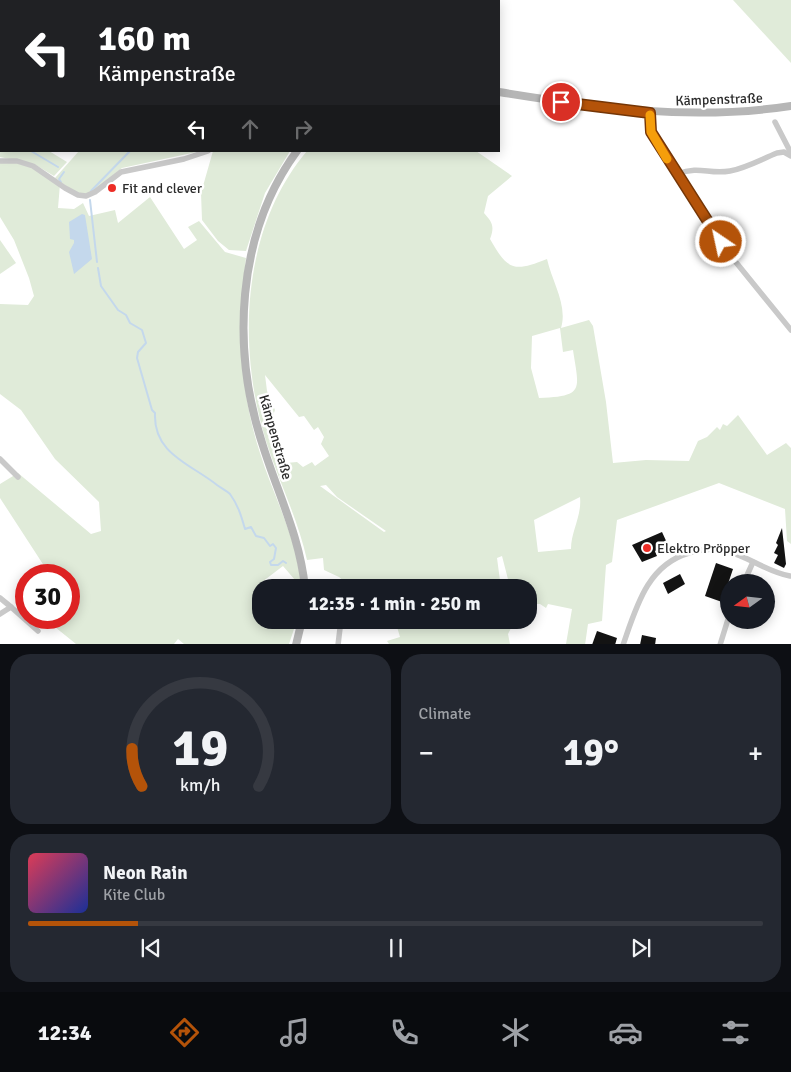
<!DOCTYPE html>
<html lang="en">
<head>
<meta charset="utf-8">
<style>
	body { margin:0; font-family:Signika,sans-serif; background:#242831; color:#f1f3f6; height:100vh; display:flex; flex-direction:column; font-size:19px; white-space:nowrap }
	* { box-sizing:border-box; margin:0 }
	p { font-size:16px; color:#9ea1a6 }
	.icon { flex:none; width:28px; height:28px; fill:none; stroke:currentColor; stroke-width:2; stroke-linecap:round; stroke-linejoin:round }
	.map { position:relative; height:644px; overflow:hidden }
	.drawer { display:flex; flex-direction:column; gap:10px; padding:10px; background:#0d0f14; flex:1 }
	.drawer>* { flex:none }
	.hud { position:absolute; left:0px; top:0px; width:500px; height:152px; box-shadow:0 2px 12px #0003; background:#202124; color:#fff; overflow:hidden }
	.needle { width:32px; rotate:255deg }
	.fabs { position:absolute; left:720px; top:574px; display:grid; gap:10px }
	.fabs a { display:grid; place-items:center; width:55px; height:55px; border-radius:50%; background:#171b24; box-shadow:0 2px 12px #0003; font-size:25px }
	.speed { position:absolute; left:15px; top:564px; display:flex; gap:10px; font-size:25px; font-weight:700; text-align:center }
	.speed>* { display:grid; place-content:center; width:65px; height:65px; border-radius:50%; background:#171b24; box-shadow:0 2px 12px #0003; line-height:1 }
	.speed .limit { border:8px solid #d22; background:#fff; color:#111 }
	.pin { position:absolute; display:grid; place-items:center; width:42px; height:42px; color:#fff; margin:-21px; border:2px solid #fff; border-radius:50%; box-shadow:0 1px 5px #0007 }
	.me { position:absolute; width:55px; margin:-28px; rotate:326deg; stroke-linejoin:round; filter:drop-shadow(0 0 4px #0008) }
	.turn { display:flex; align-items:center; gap:18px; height:105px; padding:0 15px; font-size:22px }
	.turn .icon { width:65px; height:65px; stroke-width:2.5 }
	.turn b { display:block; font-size:35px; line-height:42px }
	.lanes { display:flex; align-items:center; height:48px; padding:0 15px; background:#0003; justify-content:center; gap:25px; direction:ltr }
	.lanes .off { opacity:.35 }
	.big { font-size:38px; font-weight:700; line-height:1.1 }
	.drawer .card { flex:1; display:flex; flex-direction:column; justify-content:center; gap:8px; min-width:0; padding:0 18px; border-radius:20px; background:#242831 }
	.drawer .dial { align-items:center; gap:0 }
	.dial svg { height:130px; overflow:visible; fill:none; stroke:#363941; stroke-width:7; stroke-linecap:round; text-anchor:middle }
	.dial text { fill:#f1f3f6; stroke:none }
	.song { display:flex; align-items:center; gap:15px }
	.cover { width:60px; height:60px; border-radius:8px; background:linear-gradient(135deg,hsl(350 70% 55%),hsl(230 70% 35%)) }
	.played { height:5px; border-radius:2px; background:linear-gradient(90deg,#b45309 15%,#363941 15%) }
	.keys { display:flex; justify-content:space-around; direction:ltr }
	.heat { display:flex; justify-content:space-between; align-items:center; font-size:28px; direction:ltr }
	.drawer .tiles { flex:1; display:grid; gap:10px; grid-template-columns:1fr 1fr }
	.card:last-child { grid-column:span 2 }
	.trip { position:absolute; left:252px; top:579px; width:285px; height:50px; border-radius:20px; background:#171b24; box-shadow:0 2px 12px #0003; font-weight:700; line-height:50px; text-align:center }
	.tab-bar { display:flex; height:80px; justify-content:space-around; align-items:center; background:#090b0e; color:#9ea1a6 }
	.tab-bar .icon { width:35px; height:35px }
	.tab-bar .current { color:#b45309 }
	.tab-bar b { font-size:22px; color:#f1f3f6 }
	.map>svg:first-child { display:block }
	.green { fill:#e0ebd9; fill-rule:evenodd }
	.water { fill:#c4d8ec }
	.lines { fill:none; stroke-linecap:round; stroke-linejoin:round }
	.stream { stroke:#c4d8ec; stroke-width:2 }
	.building { fill:#131313 }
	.street { stroke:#c9c9c9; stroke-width:5.5 }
	.secondary { stroke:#b6b6b6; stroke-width:8 }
	.route-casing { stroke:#753606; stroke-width:12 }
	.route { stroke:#b45309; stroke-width:9 }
	.slow { stroke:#f59e0b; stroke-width:9 }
	.poi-dot { fill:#ec2d26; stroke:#fff; stroke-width:2 }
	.labels { text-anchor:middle; stroke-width:5; stroke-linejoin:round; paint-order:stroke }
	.street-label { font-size:14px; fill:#2c2c2c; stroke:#fff }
	.poi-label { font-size:14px; fill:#2c2c2c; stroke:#fff; text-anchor:start }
</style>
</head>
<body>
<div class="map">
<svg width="791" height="645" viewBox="0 0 791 645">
	<rect width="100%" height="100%" fill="#fff"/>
	<g class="green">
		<polygon points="733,0 791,0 791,63"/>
		<polygon points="1,54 1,151 49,151 67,162 54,176 34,164 0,157"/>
		<polygon points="79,151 201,151 122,168 90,194 78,194 55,178"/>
		<polygon points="213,151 290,151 265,193 246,251 229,250 218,241 202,220 201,193"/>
		<path d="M307,151H476L512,176L488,196L484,213C492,222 495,226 490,239C508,271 514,272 547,259C552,282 568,305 561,328L589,320L593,326L606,402L613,463L646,460L689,461L698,441L707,437L717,427L720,430L723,424L727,426L738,415L767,455L786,443L791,448V544L787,541L785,509L719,483L617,520L612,562L606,565L602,621L588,624L585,645L566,644L572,609L548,604L546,608L540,604H529V588L510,587L502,556L497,558L501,588L351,587L339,577L324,570L323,558L307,560C298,519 279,482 266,441C237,348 241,229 307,151ZM560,328L563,352L573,350C579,390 585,396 539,398L531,368L532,336ZM265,375L299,417L304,416L314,430L318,427L324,437L321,444L329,456L315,466L312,462L303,467L297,462L286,463C277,446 268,428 275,410L267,391ZM326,485L337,497L386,531L384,532L320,486ZM580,497C582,516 571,531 571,549L538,552L534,520Z"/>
		<path d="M17,162L32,167L60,184L58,208L74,209L83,203L89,216L115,210L118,223L150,197L184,249L197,240L188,227L199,221L225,252L246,258C238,324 239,389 260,453C274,498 298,540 301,587L283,566L262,582L265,587L261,588V620H297L289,644H184L178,639L174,644H76L50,623L56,618H69V575H50L0,498V484L18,473L91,534L101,531L99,502L55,459L21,410L0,394V304L28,305L34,296L29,278L14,240L0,217V163Z"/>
		<polygon points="0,240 16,263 0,274"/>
		<polygon points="395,620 511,620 514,622 508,634 510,644 389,644 387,641 400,637"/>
	</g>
	<polygon class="water" points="82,214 85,215 92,259 74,274 69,252 74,243 74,240 70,239 69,222"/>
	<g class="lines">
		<g class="stream">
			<polyline points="119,0 119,1"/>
			<polyline points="139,0 139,1"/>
			<polyline points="189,1 190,0"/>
			<polyline points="0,135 1,136"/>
			<polyline points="24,151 28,151"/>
			<polyline points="31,151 58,167"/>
			<polyline points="61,182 59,179 64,172"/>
			<polyline points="91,191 130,151"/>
			<polyline points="90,200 97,262"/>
			<path d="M98,268L101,286L118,310L126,315L130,323L142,330L146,343L138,352L137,358L152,410L155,413C153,454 191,464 217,485C221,488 227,491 230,494C238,505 241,515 245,529L251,527L256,536L264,538L270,546L273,544L276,548L274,559L270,562L271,565H278L283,561L286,563"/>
		</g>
	</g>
	<g class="building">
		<polygon points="782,528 786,564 784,568 774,563 778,555 774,553 778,545 776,543"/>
		<polygon points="662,532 668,545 655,551 657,556 642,562 632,545"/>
		<polygon points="716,563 733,569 722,602 705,596"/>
		<polygon points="680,574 685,584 668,594 663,583"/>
		<polygon points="597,631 617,638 615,645 592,645"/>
		<polygon points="642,635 656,638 655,645 640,645"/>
	</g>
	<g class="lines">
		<g class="street">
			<polyline points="651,113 651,132 698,209 726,250 791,330"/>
			<polyline points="775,122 791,153"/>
			<polyline points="0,161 17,161 33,166 65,188 78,195 86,196 95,192 121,172 184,159 208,151"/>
			<path d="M677,174C701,165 708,175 730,171C746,168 762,159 777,153L784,152L791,156"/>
			<polyline points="0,459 18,477"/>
			<polyline points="744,582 753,562"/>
			<polyline points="0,598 11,607 0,614"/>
			<polyline points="11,607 38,631"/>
			<polyline points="338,645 341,620"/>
			<path d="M623,645C636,608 647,565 689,553C701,549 713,548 726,551C748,556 767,572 790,576"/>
			<polyline points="720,645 729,616"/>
		</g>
		<g class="secondary">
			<path d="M499,92C597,108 692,121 791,106"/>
			<path d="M297,151C236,234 231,350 263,446C278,494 300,537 305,588"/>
			<polyline points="296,645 302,620"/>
		</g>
	</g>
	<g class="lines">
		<g class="route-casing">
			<polyline id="route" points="561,102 650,113 651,132 721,242"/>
		</g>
		<use href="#route" class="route"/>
		<polyline class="slow" points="650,115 651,132 667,159"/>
	</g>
	<g class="poi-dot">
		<circle cx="112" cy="188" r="5"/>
		<circle cx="647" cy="548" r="5"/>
	</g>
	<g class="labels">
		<g class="street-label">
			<text transform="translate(719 99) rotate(-2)" y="5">Kämpenstraße</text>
			<text transform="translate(276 437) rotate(74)" y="5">Kämpenstraße</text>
		</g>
		<g class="poi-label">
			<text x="122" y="193">Fit and clever</text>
			<text x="657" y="553">Elektro Pröpper</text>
		</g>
	</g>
</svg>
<div class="fabs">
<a><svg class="needle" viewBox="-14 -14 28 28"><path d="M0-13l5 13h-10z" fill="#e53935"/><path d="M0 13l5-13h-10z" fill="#9ea1a6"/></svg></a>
</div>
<div class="speed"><div class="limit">30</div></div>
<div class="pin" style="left:561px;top:102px;background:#d93025"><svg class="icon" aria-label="arrive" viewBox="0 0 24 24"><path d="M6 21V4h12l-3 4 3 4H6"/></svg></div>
<svg class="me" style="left:721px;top:242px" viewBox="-20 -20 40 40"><circle r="17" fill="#b45309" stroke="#fff" stroke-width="3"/><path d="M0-11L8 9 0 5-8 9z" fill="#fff"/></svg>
<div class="trip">12:35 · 1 min · 250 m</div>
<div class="hud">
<div class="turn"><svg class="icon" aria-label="left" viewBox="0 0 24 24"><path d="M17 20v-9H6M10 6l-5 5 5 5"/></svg><div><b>160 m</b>Kämpenstraße</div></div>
<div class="lanes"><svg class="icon" aria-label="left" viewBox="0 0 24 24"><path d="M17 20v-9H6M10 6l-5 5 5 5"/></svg><svg class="icon off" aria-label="ahead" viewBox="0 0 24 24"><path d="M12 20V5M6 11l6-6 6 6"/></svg><svg class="icon off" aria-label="right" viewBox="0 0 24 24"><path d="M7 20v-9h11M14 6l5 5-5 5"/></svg></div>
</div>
</div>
<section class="drawer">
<div class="tiles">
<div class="card dial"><svg viewBox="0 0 100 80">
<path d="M14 69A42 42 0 1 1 86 69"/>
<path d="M14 69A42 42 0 0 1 8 46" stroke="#b45309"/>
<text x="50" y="56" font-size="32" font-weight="700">19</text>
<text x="50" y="72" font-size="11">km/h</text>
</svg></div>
<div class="card"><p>Climate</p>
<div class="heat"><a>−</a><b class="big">19°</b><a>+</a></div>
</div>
<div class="card">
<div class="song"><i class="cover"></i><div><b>Neon Rain</b><p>Kite Club</p></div></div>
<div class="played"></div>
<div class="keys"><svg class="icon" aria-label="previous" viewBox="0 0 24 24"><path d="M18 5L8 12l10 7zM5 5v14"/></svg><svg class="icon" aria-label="pause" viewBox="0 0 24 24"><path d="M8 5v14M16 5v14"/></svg><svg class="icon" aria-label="next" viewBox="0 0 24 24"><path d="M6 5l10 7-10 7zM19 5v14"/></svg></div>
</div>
</div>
</section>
<nav class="tab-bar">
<b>12:34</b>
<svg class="icon current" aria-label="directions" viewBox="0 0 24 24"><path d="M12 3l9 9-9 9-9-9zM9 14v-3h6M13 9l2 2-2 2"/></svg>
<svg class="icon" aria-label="music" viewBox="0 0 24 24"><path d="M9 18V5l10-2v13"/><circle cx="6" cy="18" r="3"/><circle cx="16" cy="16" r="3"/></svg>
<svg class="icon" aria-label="phone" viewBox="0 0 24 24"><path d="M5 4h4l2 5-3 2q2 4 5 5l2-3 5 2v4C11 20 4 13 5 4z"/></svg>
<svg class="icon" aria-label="climate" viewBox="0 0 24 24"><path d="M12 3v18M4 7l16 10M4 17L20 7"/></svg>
<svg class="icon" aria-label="car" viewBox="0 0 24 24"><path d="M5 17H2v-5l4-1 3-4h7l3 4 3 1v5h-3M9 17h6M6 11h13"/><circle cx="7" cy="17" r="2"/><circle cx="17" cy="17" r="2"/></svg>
<svg class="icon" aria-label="filters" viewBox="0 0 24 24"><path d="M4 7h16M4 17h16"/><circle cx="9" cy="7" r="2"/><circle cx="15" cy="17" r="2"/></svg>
</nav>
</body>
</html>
